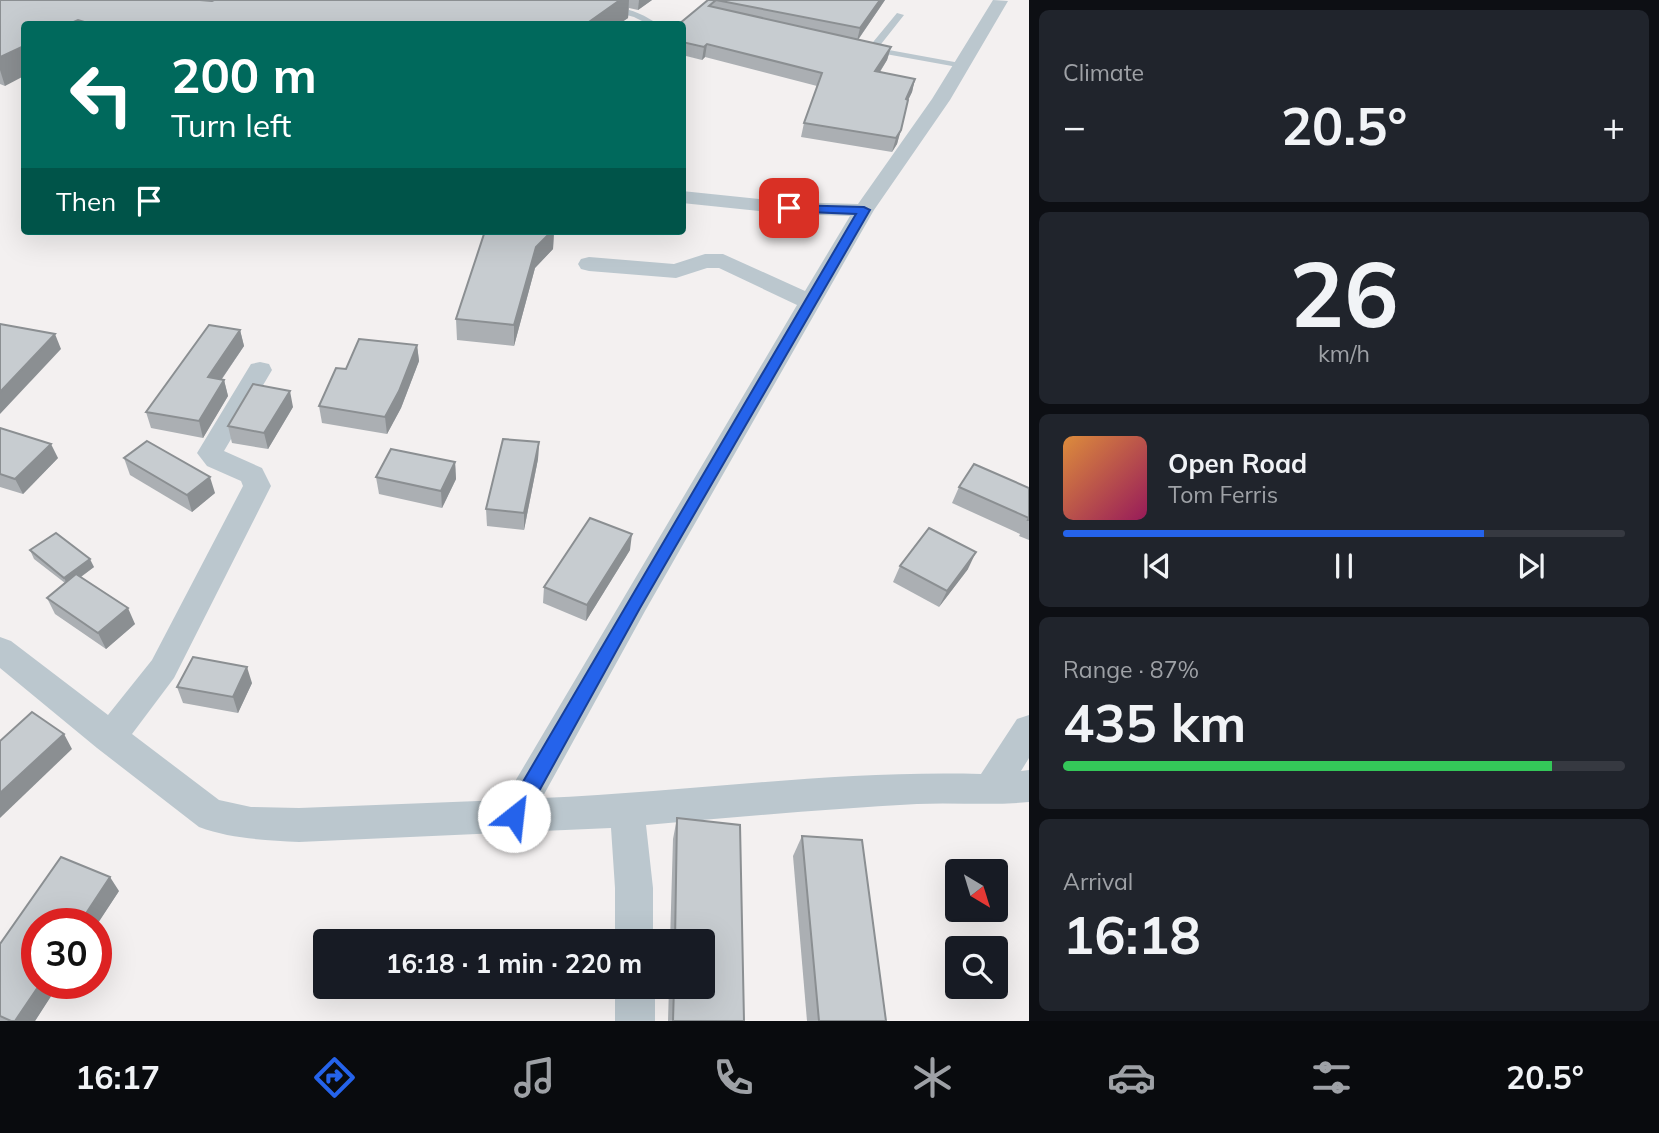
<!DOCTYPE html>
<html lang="en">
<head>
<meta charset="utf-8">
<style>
	body { margin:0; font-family:Mulish,sans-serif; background:#20242c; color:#f1f3f6; height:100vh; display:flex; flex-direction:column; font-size:26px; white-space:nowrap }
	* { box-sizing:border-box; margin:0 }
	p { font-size:23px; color:#9ea1a6 }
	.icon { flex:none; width:38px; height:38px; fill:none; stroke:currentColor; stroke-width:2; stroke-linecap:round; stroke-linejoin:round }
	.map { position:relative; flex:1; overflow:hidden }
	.sheet { display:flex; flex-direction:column; gap:10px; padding:10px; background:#0d0f14; width:630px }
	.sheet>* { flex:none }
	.hud { position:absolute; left:21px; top:21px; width:665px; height:214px; border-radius:7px; box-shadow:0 7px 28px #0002; background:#00695c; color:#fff; overflow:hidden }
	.needle { width:46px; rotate:142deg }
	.controls { position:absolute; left:945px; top:859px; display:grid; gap:14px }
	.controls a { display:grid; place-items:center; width:63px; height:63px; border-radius:7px; background:#171b24; box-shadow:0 7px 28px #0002; font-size:35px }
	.speed { position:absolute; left:21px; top:908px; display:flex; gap:14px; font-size:35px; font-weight:700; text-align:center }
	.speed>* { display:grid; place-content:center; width:91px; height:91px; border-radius:50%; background:#171b24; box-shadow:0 7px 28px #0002; line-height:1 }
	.speed .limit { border:10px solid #d22; background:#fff; color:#111 }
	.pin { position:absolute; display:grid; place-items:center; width:60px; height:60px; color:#fff; margin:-30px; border-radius:14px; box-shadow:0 4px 10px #0006 }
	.me { position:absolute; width:77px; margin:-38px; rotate:29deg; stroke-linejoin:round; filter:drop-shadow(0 0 5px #0008) }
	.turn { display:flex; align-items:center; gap:24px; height:147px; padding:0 35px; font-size:32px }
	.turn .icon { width:91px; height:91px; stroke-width:2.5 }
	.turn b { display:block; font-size:49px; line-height:60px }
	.then { display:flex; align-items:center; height:66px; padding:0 35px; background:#0003; gap:14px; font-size:26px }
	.big { font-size:52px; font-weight:700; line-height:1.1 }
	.sheet .tile { flex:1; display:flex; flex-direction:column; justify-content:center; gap:10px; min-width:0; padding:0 24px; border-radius:10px; background:#20242c }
	.sheet .dial { align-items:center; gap:0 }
	.dial b { font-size:91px; line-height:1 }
	.song { display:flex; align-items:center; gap:21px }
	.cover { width:84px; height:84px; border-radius:10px; background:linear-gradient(135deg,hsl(30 70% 55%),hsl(330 70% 35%)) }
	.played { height:7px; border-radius:4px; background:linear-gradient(90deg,#2563eb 75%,#363941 75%) }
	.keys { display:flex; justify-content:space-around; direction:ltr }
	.heat { display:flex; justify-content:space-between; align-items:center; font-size:38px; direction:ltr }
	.charge { height:10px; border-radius:5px; background:linear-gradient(90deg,#34c759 87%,#363941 0) }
	.trip { position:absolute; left:313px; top:929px; width:402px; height:70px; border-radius:7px; background:#171b24; box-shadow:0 7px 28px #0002; font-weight:700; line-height:70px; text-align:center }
	.dock { display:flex; height:112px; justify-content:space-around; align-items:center; background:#090b0e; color:#9ea1a6 }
	.dock .icon { width:49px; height:49px }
	.dock .on { color:#2563eb }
	.dock b { font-size:32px; color:#f1f3f6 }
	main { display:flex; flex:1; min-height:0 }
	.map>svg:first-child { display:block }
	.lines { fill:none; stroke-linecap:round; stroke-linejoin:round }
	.lane { fill:#bbc7ce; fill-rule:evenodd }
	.street { fill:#bbc7ce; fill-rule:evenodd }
	.wall { fill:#abafb3 }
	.shaded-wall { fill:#8b8f92 }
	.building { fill:#c7ccd0; stroke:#8b8f92; stroke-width:2 }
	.route { fill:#2563eb; stroke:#184099; stroke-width:2 }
</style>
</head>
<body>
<main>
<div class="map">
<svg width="1029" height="1021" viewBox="0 0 1029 1021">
	<rect width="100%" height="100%" fill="#f3f0f0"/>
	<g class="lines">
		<g class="lane">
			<path d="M570,0C595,0 638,8 657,24H648L634,17Z"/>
			<polygon points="897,13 904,15 878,48 960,63 964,66 963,68 869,51 869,47"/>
		</g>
		<g class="street">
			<path d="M993,0L1008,1L950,100L874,210L645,611L542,798C689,792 834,770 981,774L1017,719L1029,715V758L1021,771L1029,770V802C991,806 955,802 917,804C827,809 736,817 646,825L653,888V942H615V888L611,828L299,842C265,840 231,839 199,827L97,748L0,668V637L11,641L108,715L152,660L243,486L241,481L207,466L197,453L251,364L260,362L269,364L272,370L224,451L262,468L271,486L174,678L132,734L219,800L251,807L299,808L504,800L797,305L719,268H707L676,278L589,271L581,269L578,264L581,259L589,257L674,264L705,254H723L805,291L850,216L789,214L682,203V191L789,202L858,204L932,99Z"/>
			<rect x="615" y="987" width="40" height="34"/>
		</g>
	</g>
	<g class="wall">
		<polygon points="0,0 652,0 638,10 629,8 628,18 619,24 24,24 5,86 0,84"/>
		<polygon points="708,0 885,0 858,40 891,47 887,60 880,72 915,79 912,92 908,100 897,144 892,152 801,137 804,123 817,86 705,57 702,60 682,55 682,24"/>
		<polygon points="485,231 554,231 553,249 535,268 514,346 457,340 456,319"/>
		<polygon points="240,330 244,346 222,379 224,380 228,396 203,438 151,428 146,412"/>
		<polygon points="417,345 419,361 401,408 387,434 322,423 319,406 346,369"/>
		<polygon points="293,407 268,449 232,443 228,426"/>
		<polygon points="0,428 58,458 23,494 0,487"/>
		<polygon points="539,442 538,459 524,530 487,526 486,509"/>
		<polygon points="124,458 215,493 192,512 130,475"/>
		<polygon points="455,462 456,479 442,508 379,494 376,477"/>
		<polygon points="959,487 1029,488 1029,540 1019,536 1020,534 952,503"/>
		<polygon points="30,550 94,567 81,577 135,624 106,649 55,614 47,598 65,583 34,559"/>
		<polygon points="630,550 586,621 543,603 544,587"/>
		<polygon points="900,566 968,569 939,607 893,582"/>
		<polygon points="252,683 238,713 183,703 177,687"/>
		<polygon points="677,818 744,1021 668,1021 669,987 704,987 704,942 670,942 673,839"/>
		<polygon points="802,836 886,1021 807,1021 793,856"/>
		<polygon points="119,891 96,926 96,924 35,1021 0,1021 0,944"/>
	</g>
	<g class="shaded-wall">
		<polygon points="620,0 629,0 628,18 619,24 586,24"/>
		<polygon points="639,0 652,0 638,10"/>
		<polygon points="880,0 885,0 857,41 860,28"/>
		<polygon points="78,20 79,24 69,24"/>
		<polygon points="707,44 705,57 702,60 704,47"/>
		<polygon points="24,46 24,76 5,86 0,70 0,57"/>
		<polygon points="891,47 887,60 872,84 875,71"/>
		<polygon points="915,79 912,92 902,113 906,99"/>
		<polygon points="901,130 897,144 892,152 896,138"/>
		<polygon points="552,231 554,231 553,249 535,268 514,346 514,325 536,247"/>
		<polygon points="240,330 244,346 212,393 208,377"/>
		<polygon points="55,334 61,349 0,414 0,392"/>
		<polygon points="417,345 419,361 401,408 387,434 385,417"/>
		<polygon points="224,380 228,396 203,438 199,421"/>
		<polygon points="290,391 293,407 268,449 264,433"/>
		<polygon points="539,442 538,459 524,530 524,513"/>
		<polygon points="51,444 58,458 23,494 15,479"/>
		<polygon points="455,462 456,479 442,508 441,491"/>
		<polygon points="210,477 215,493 192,512 187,495"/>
		<polygon points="632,534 630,550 586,621 587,605"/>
		<polygon points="976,552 968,569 939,607 947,591"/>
		<polygon points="90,559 94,567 68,586 64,578"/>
		<polygon points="128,608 135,624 106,649 98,633"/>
		<polygon points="247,667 252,683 238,713 233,697"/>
		<polygon points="64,734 72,749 0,818 0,793"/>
		<polygon points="110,877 119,891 96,926 96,924 79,924"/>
		<polygon points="40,984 59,984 35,1021 15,1021"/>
	</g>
	<g class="building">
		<polygon points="0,0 200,0 212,1 214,0 620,0 586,24 91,24 78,20 69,24 24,24 24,46 0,57"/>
		<polygon points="708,0 880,0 860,28 716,0 709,6 891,47 875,71 915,79 906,99 908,100 901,130 896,138 804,123 822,73 707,44 704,47 682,42 682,24 679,24"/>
		<polygon points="485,231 552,231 536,247 514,325 456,319"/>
		<polygon points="0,324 55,334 0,392"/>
		<polygon points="209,325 240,330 208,377 224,380 199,421 146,412"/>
		<polygon points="359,339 417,345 399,391 385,417 319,406 336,368 346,369"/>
		<polygon points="253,384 290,391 264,433 228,426"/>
		<polygon points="0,428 51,444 15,479 0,474"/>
		<polygon points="503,439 539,442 524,513 486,509"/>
		<polygon points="147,441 210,477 187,495 124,458"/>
		<polygon points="391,449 455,462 441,491 376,477"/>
		<polygon points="974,464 1029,488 1029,520 1028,520 1029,518 959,487"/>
		<polygon points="590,518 632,534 587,605 544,587"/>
		<polygon points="929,528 976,552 947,591 900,566"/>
		<polygon points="56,533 90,559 64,578 30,550"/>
		<polygon points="76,574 128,608 98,633 47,598"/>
		<polygon points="193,657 247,667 233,697 177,687"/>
		<polygon points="32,712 64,734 0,793 0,741"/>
		<polygon points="677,818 740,825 744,1021 673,1021 674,987 704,987 704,942 675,942"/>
		<polygon points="802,836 862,840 886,1021 819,1021"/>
		<polygon points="61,857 110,877 79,924 37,924 37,984 40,984 15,1021 11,1021 0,1016 0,944"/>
	</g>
	<polygon class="route" points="789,205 864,207 870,210 640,608 522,822 514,825 507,822 504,816 507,809 856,214 784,211 784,206"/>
</svg>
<div class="controls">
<a><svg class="needle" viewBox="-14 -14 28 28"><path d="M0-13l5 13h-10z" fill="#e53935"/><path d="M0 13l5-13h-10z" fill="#9ea1a6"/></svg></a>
<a><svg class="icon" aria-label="search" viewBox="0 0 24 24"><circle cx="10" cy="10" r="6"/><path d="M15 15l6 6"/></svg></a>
</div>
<div class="speed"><div class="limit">30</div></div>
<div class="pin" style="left:789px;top:208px;background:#d93025"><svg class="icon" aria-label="arrive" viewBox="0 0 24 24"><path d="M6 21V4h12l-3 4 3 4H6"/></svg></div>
<svg class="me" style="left:514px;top:816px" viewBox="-20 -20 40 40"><circle r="19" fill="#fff"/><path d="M0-13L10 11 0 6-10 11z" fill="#2563eb"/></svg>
<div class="trip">16:18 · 1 min · 220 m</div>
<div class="hud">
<div class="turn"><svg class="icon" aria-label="left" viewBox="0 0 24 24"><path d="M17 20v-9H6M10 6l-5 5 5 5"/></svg><div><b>200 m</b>Turn left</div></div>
<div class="then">Then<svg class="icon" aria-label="arrive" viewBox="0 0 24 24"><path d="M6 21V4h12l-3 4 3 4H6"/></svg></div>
</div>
</div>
<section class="sheet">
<div class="tile"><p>Climate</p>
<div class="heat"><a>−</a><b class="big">20.5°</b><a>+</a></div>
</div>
<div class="tile dial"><b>26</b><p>km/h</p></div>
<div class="tile">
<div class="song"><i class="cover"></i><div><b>Open Road</b><p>Tom Ferris</p></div></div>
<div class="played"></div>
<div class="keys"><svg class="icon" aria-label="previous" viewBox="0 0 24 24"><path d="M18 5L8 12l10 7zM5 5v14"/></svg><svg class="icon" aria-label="pause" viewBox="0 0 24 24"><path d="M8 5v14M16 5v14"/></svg><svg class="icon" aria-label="next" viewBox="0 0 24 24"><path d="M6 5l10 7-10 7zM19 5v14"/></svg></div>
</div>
<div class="tile"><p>Range · 87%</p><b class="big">435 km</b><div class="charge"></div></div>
<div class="tile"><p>Arrival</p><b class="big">16:18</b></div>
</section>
</main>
<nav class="dock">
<b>16:17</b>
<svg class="icon on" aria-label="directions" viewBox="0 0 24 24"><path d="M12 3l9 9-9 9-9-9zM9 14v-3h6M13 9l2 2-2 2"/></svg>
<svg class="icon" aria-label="music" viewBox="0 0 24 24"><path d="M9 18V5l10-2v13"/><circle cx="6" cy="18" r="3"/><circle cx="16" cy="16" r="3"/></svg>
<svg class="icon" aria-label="phone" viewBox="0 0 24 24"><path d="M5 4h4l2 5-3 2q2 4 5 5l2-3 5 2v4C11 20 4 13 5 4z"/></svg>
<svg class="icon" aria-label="climate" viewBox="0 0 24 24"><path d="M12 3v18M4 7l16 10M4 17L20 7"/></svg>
<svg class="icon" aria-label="car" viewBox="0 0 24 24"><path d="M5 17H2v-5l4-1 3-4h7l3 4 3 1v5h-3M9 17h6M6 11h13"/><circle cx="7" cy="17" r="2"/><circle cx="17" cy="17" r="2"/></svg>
<svg class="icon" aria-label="filters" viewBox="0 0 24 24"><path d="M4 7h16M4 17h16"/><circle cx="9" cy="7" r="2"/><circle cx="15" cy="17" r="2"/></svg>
<b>20.5°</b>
</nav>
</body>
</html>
